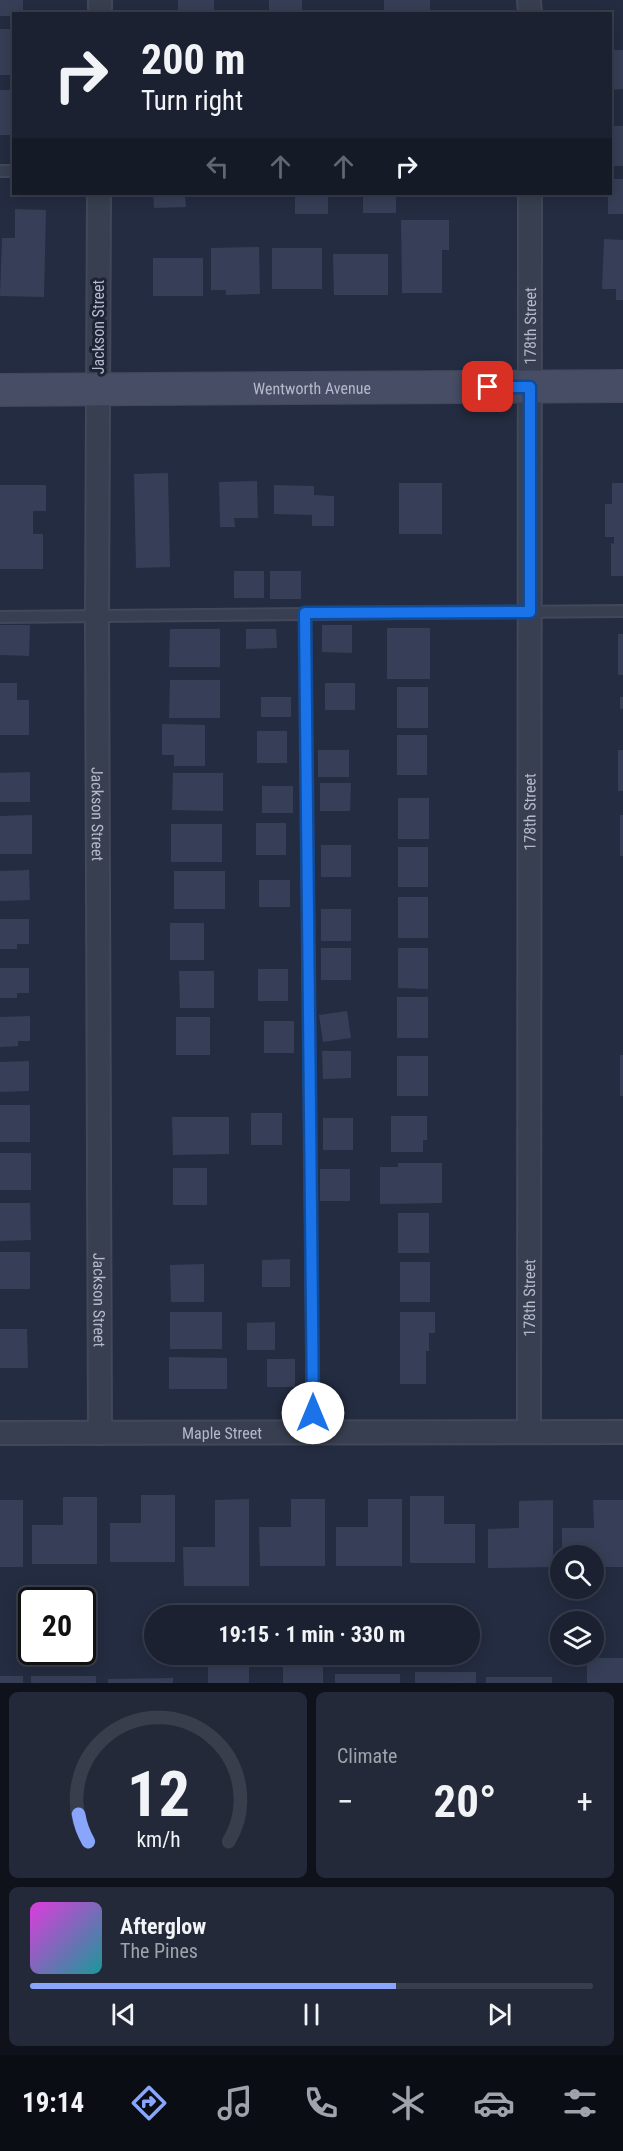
<!DOCTYPE html>
<html lang="en">
<head>
<meta charset="utf-8">
<style>
	body { margin:0; font-family:"Roboto Condensed",sans-serif; background:#242939; color:#f1f3f6; height:100vh; display:flex; flex-direction:column; font-size:22px; white-space:nowrap }
	* { box-sizing:border-box; margin:0 }
	p { font-size:20px; color:#a0a3ab }
	.icon { flex:none; width:33px; height:33px; fill:none; stroke:currentColor; stroke-width:2; stroke-linecap:round; stroke-linejoin:round }
	.map { position:relative; height:1683px; overflow:hidden }
	.drawer { display:flex; flex-direction:column; gap:9px; padding:9px; background:#0f121b; flex:1 }
	.drawer>* { flex:none }
	.guide { position:absolute; left:12px; top:12px; width:600px; height:183px; border-radius:0px; box-shadow:0 3px 15px #0003,0 0 0 2px #393e4d; background:#1b2131; color:#f1f3f6; overflow:hidden }
	.controls { position:absolute; left:550px; top:1545px; display:grid; gap:12px }
	.controls a { display:grid; place-items:center; width:54px; height:54px; border-radius:50%; background:#1b2131; box-shadow:0 3px 15px #0003,0 0 0 2px #393e4d; font-size:30px }
	.speed { position:absolute; left:18px; top:1587px; display:flex; gap:12px; font-size:30px; font-weight:700; text-align:center }
	.speed>* { display:grid; place-content:center; width:78px; height:78px; border-radius:50%; background:#1b2131; box-shadow:0 3px 15px #0003,0 0 0 2px #393e4d; line-height:1 }
	.speed .limit { border:3px solid #111; border-radius:9px; background:#fff; color:#111 }
	.pin { position:absolute; display:grid; place-items:center; width:51px; height:51px; color:#fff; margin:-26px; border-radius:12px; box-shadow:0 3px 9px #0006 }
	.me { position:absolute; width:66px; margin:-33px; rotate:0deg; stroke-linejoin:round; filter:drop-shadow(0 0 4px #0008) }
	.turn { display:flex; align-items:center; gap:21px; height:126px; padding:0 30px; font-size:27px }
	.turn .icon { width:78px; height:78px; stroke-width:2.5 }
	.turn b { display:block; font-size:42px; line-height:51px }
	.lanes { display:flex; align-items:center; height:57px; padding:0 30px; background:#0003; justify-content:center; gap:30px; direction:ltr }
	.lanes .off { opacity:.35 }
	.big { font-size:45px; font-weight:700; line-height:1.1 }
	.drawer .card { flex:1; display:flex; flex-direction:column; justify-content:center; gap:9px; min-width:0; padding:0 21px; border-radius:9px; background:#242939 }
	.drawer .dial { align-items:center; gap:0 }
	.dial svg { height:156px; overflow:visible; fill:none; stroke:#393e4d; stroke-width:7; stroke-linecap:round; text-anchor:middle }
	.dial text { fill:#f1f3f6; stroke:none }
	.song { display:flex; align-items:center; gap:18px }
	.cover { width:72px; height:72px; border-radius:9px; background:linear-gradient(135deg,hsl(300 70% 55%),hsl(180 70% 35%)) }
	.played { height:6px; border-radius:3px; background:linear-gradient(90deg,#89a5fc 65%,#393e4d 65%) }
	.keys { display:flex; justify-content:space-around; direction:ltr }
	.heat { display:flex; justify-content:space-between; align-items:center; font-size:33px; direction:ltr }
	.drawer .tiles { flex:1; display:grid; gap:9px; grid-template-columns:1fr 1fr }
	.card:last-child { grid-column:span 2 }
	.trip { position:absolute; left:144px; top:1605px; width:336px; height:60px; border-radius:30px; background:#1b2131; box-shadow:0 3px 15px #0003,0 0 0 2px #393e4d; font-weight:700; line-height:60px; text-align:center }
	.tabs { display:flex; height:96px; justify-content:space-around; align-items:center; background:#0b0d14; color:#a0a3ab }
	.tabs .icon { width:42px; height:42px }
	.tabs .on { color:#89a5fc }
	.tabs b { font-size:27px; color:#f1f3f6 }
	.map>svg:first-child { display:block }
	.building { fill:#363f57 }
	.lines { fill:none; stroke-linecap:round; stroke-linejoin:round }
	.lane-casing { stroke:#42485a; stroke-width:14 }
	.street-casing { stroke:#42485a; stroke-width:26 }
	.secondary-casing { stroke:#42485a; stroke-width:34 }
	.lane { stroke:#383f50; stroke-width:10 }
	.street { stroke:#383f50; stroke-width:22 }
	.secondary { stroke:#464d64; stroke-width:32 }
	.route-casing { stroke:#114b97; stroke-width:15 }
	.route { stroke:#1a73e8; stroke-width:10 }
	.labels { text-anchor:middle; stroke-width:6; stroke-linejoin:round; paint-order:stroke }
	.street-label { font-size:16px; fill:#b5bacb; stroke:#1d2436 }
</style>
</head>
<body>
<div class="map">
<svg width="623" height="1683" viewBox="0 0 623 1683">
	<rect width="100%" height="100%" fill="#242c41"/>
	<g class="building">
		<polygon points="0,0 23,0 23,14 14,14 14,16 0,16"/>
		<rect x="178" y="0" width="36" height="14"/>
		<rect x="269" y="0" width="33" height="14"/>
		<rect x="384" y="0" width="46" height="14"/>
		<rect x="0" y="29" width="14" height="46"/>
		<polygon points="610,50 623,50 623,89 610,90"/>
		<rect x="0" y="90" width="11" height="45"/>
		<rect x="610" y="126" width="13" height="40"/>
		<polygon points="610,179 623,179 623,214 608,214 608,194 610,194"/>
		<polygon points="153,194 185,194 186,207 154,208"/>
		<rect x="295" y="194" width="33" height="20"/>
		<rect x="363" y="194" width="33" height="19"/>
		<polygon points="15,209 46,210 44,297 0,296 2,238 15,238"/>
		<polygon points="401,220 449,220 449,250 442,250 442,293 402,293"/>
		<polygon points="604,239 623,240 623,300 616,300 616,289 602,289"/>
		<polygon points="259,247 260,294 226,295 226,290 211,290 211,248"/>
		<rect x="272" y="248" width="50" height="41"/>
		<polygon points="333,254 388,254 388,295 334,295"/>
		<rect x="153" y="258" width="50" height="38"/>
		<polygon points="168,473 170,567 136,568 134,474"/>
		<polygon points="257,481 258,518 234,518 235,527 220,527 219,482"/>
		<rect x="399" y="483" width="43" height="51"/>
		<polygon points="612,483 623,483 623,576 611,576 611,543 614,544 614,537 605,537 605,504 612,504"/>
		<polygon points="0,485 46,485 46,511 33,511 33,534 43,534 43,569 0,569"/>
		<polygon points="274,485 314,486 314,495 334,496 334,526 312,526 312,515 274,514"/>
		<rect x="234" y="571" width="30" height="27"/>
		<rect x="270" y="571" width="31" height="28"/>
		<polygon points="0,625 30,625 29,656 0,655"/>
		<polygon points="322,625 352,625 352,653 322,652"/>
		<rect x="387" y="628" width="43" height="51"/>
		<polygon points="170,629 220,629 220,667 169,667"/>
		<polygon points="246,629 276,629 277,648 246,649"/>
		<rect x="618" y="634" width="5" height="41"/>
		<polygon points="170,680 220,680 220,718 169,718"/>
		<polygon points="0,683 17,683 17,700 29,700 29,735 0,735"/>
		<rect x="325" y="683" width="30" height="27"/>
		<rect x="397" y="687" width="31" height="41"/>
		<rect x="261" y="697" width="30" height="20"/>
		<rect x="620" y="697" width="3" height="12"/>
		<polygon points="162,724 205,725 205,766 174,766 174,755 162,755"/>
		<rect x="257" y="731" width="30" height="32"/>
		<rect x="397" y="735" width="30" height="40"/>
		<rect x="318" y="750" width="31" height="27"/>
		<rect x="618" y="750" width="5" height="41"/>
		<polygon points="30,772 30,802 0,802 0,773"/>
		<polygon points="173,773 223,773 223,811 172,810"/>
		<polygon points="320,783 351,783 350,811 320,811"/>
		<rect x="262" y="786" width="31" height="27"/>
		<rect x="398" y="798" width="31" height="41"/>
		<polygon points="32,815 32,854 0,854 0,816"/>
		<rect x="620" y="815" width="3" height="41"/>
		<rect x="256" y="823" width="30" height="32"/>
		<rect x="171" y="824" width="51" height="38"/>
		<rect x="321" y="845" width="30" height="32"/>
		<rect x="398" y="847" width="30" height="40"/>
		<polygon points="29,870 30,900 0,901 0,871"/>
		<rect x="174" y="871" width="51" height="38"/>
		<rect x="259" y="880" width="31" height="27"/>
		<rect x="398" y="897" width="30" height="41"/>
		<rect x="321" y="909" width="30" height="32"/>
		<polygon points="0,919 29,919 29,944 17,944 17,949 0,949"/>
		<rect x="170" y="923" width="34" height="37"/>
		<rect x="321" y="948" width="30" height="32"/>
		<polygon points="398,948 428,948 428,989 398,988"/>
		<polygon points="0,968 29,968 29,993 17,993 17,998 0,998"/>
		<rect x="258" y="969" width="30" height="32"/>
		<polygon points="179,971 214,971 214,1008 180,1008"/>
		<rect x="397" y="997" width="31" height="41"/>
		<polygon points="347,1011 351,1038 323,1042 319,1015"/>
		<polygon points="30,1016 30,1041 18,1041 18,1046 0,1047 0,1017"/>
		<rect x="176" y="1017" width="34" height="38"/>
		<rect x="264" y="1021" width="30" height="32"/>
		<polygon points="322,1051 351,1051 351,1078 323,1079"/>
		<rect x="620" y="1055" width="3" height="41"/>
		<rect x="397" y="1056" width="31" height="40"/>
		<polygon points="29,1061 29,1091 0,1092 0,1062"/>
		<rect x="0" y="1105" width="30" height="37"/>
		<rect x="251" y="1113" width="31" height="32"/>
		<polygon points="391,1116 427,1116 427,1140 423,1140 423,1152 391,1152"/>
		<polygon points="172,1117 229,1117 229,1154 173,1155"/>
		<rect x="323" y="1118" width="30" height="32"/>
		<rect x="0" y="1153" width="31" height="37"/>
		<polygon points="398,1163 442,1163 442,1203 380,1204 380,1167 398,1167"/>
		<rect x="173" y="1168" width="34" height="37"/>
		<rect x="320" y="1169" width="30" height="32"/>
		<polygon points="0,1203 30,1203 31,1240 0,1241"/>
		<rect x="398" y="1213" width="31" height="40"/>
		<rect x="0" y="1252" width="30" height="37"/>
		<polygon points="290,1259 290,1287 262,1287 262,1260"/>
		<rect x="400" y="1262" width="30" height="40"/>
		<polygon points="204,1264 204,1302 171,1302 170,1265"/>
		<rect x="170" y="1312" width="52" height="37"/>
		<polygon points="400,1312 435,1312 435,1333 429,1333 429,1351 426,1351 426,1384 400,1384"/>
		<polygon points="275,1322 275,1350 247,1350 247,1323"/>
		<polygon points="0,1329 27,1329 28,1368 0,1368"/>
		<polygon points="169,1357 227,1358 227,1389 169,1389"/>
		<rect x="267" y="1359" width="28" height="28"/>
		<polygon points="141,1495 175,1495 175,1562 110,1562 110,1523 141,1523"/>
		<polygon points="410,1496 444,1496 444,1524 475,1524 475,1563 410,1563"/>
		<polygon points="63,1497 97,1497 97,1564 32,1564 32,1525 63,1525"/>
		<polygon points="249,1499 249,1586 184,1586 183,1547 215,1547 215,1500"/>
		<polygon points="291,1499 325,1499 325,1566 260,1566 259,1527 291,1527"/>
		<polygon points="368,1499 402,1499 402,1566 336,1566 336,1527 368,1527"/>
		<rect x="0" y="1500" width="23" height="67"/>
		<polygon points="553,1500 553,1567 488,1568 488,1529 519,1528 519,1501"/>
		<polygon points="593,1500 623,1500 623,1567 594,1567 594,1556 562,1556 562,1528 594,1528"/>
		<rect x="208" y="1657" width="41" height="26"/>
		<polygon points="323,1658 323,1683 283,1683 283,1659"/>
		<rect x="587" y="1658" width="36" height="25"/>
		<rect x="415" y="1672" width="61" height="11"/>
		<rect x="335" y="1674" width="65" height="9"/>
		<rect x="0" y="1676" width="23" height="7"/>
		<rect x="31" y="1676" width="65" height="7"/>
		<rect x="486" y="1677" width="66" height="6"/>
		<polygon points="173,1678 173,1683 108,1683 108,1679"/>
	</g>
	<g class="lines">
		<g class="lane-casing">
			<g id="lane">
				<polyline points="0,171 14,171"/>
				<polyline points="305,613 313,1433"/>
				<polyline points="0,617 623,611"/>
			</g>
		</g>
		<g class="street-casing">
			<g id="street">
				<polyline points="529,0 530,14"/>
				<polyline points="100,14 100,0"/>
				<path id="s1" d="M99,194L97,617L100,1433"/>
				<path id="s2" d="M529,1432L530,194"/>
				<path id="s3" d="M0,1433L623,1432"/>
			</g>
		</g>
		<g class="secondary-casing">
			<g id="secondary">
				<path id="s4" d="M0,390L623,386"/>
			</g>
		</g>
		<use href="#lane" class="lane"/>
		<use href="#street" class="street"/>
		<use href="#secondary" class="secondary"/>
	</g>
	<g class="lines">
		<g class="route-casing">
			<polyline id="route" points="313,1413 305,613 530,612 530,387 488,387"/>
		</g>
		<use href="#route" class="route"/>
	</g>
	<g class="labels">
		<g class="street-label">
			<text transform="translate(98 327) rotate(-90)" y="6">Jackson Street</text>
			<text dy="6" stroke="none"><textPath href="#s2" startOffset="1106">178th Street</textPath></text>
			<text dy="6" stroke="none"><textPath href="#s4" startOffset="312">Wentworth Avenue</textPath></text>
			<text dy="6" stroke="none"><textPath href="#s1" startOffset="620">Jackson Street</textPath></text>
			<text dy="6" stroke="none"><textPath href="#s2" startOffset="620">178th Street</textPath></text>
			<text dy="6" stroke="none"><textPath href="#s1" startOffset="1106">Jackson Street</textPath></text>
			<text dy="6" stroke="none"><textPath href="#s2" startOffset="134">178th Street</textPath></text>
			<text dy="6" stroke="none"><textPath href="#s3" startOffset="222">Maple Street</textPath></text>
		</g>
	</g>
</svg>
<div class="controls">
<a><svg class="icon" aria-label="search" viewBox="0 0 24 24"><circle cx="10" cy="10" r="6"/><path d="M15 15l6 6"/></svg></a>
<a><svg class="icon" aria-label="layers" viewBox="0 0 24 24"><path d="M12 4l9 5-9 5-9-5zM3 14l9 5 9-5"/></svg></a>
</div>
<div class="speed"><div class="limit">20</div></div>
<div class="pin" style="left:488px;top:387px;background:#d93025"><svg class="icon" aria-label="arrive" viewBox="0 0 24 24"><path d="M6 21V4h12l-3 4 3 4H6"/></svg></div>
<svg class="me" style="left:313px;top:1413px" viewBox="-20 -20 40 40"><circle r="19" fill="#fff"/><path d="M0-13L10 11 0 6-10 11z" fill="#1a73e8"/></svg>
<div class="trip">19:15 · 1 min · 330 m</div>
<div class="guide">
<div class="turn"><svg class="icon" aria-label="right" viewBox="0 0 24 24"><path d="M7 20v-9h11M14 6l5 5-5 5"/></svg><div><b>200 m</b>Turn right</div></div>
<div class="lanes"><svg class="icon off" aria-label="left" viewBox="0 0 24 24"><path d="M17 20v-9H6M10 6l-5 5 5 5"/></svg><svg class="icon off" aria-label="ahead" viewBox="0 0 24 24"><path d="M12 20V5M6 11l6-6 6 6"/></svg><svg class="icon off" aria-label="ahead" viewBox="0 0 24 24"><path d="M12 20V5M6 11l6-6 6 6"/></svg><svg class="icon" aria-label="right" viewBox="0 0 24 24"><path d="M7 20v-9h11M14 6l5 5-5 5"/></svg></div>
</div>
</div>
<section class="drawer">
<div class="tiles">
<div class="card dial"><svg viewBox="0 0 100 80">
<path d="M14 69A42 42 0 1 1 86 69"/>
<path d="M14 69A42 42 0 0 1 9 55" stroke="#89a5fc"/>
<text x="50" y="56" font-size="32" font-weight="700">12</text>
<text x="50" y="72" font-size="11">km/h</text>
</svg></div>
<div class="card"><p>Climate</p>
<div class="heat"><a>−</a><b class="big">20°</b><a>+</a></div>
</div>
<div class="card">
<div class="song"><i class="cover"></i><div><b>Afterglow</b><p>The Pines</p></div></div>
<div class="played"></div>
<div class="keys"><svg class="icon" aria-label="previous" viewBox="0 0 24 24"><path d="M18 5L8 12l10 7zM5 5v14"/></svg><svg class="icon" aria-label="pause" viewBox="0 0 24 24"><path d="M8 5v14M16 5v14"/></svg><svg class="icon" aria-label="next" viewBox="0 0 24 24"><path d="M6 5l10 7-10 7zM19 5v14"/></svg></div>
</div>
</div>
</section>
<nav class="tabs">
<b>19:14</b>
<svg class="icon on" aria-label="directions" viewBox="0 0 24 24"><path d="M12 3l9 9-9 9-9-9zM9 14v-3h6M13 9l2 2-2 2"/></svg>
<svg class="icon" aria-label="music" viewBox="0 0 24 24"><path d="M9 18V5l10-2v13"/><circle cx="6" cy="18" r="3"/><circle cx="16" cy="16" r="3"/></svg>
<svg class="icon" aria-label="phone" viewBox="0 0 24 24"><path d="M5 4h4l2 5-3 2q2 4 5 5l2-3 5 2v4C11 20 4 13 5 4z"/></svg>
<svg class="icon" aria-label="climate" viewBox="0 0 24 24"><path d="M12 3v18M4 7l16 10M4 17L20 7"/></svg>
<svg class="icon" aria-label="car" viewBox="0 0 24 24"><path d="M5 17H2v-5l4-1 3-4h7l3 4 3 1v5h-3M9 17h6M6 11h13"/><circle cx="7" cy="17" r="2"/><circle cx="17" cy="17" r="2"/></svg>
<svg class="icon" aria-label="filters" viewBox="0 0 24 24"><path d="M4 7h16M4 17h16"/><circle cx="9" cy="7" r="2"/><circle cx="15" cy="17" r="2"/></svg>
</nav>
</body>
</html>
